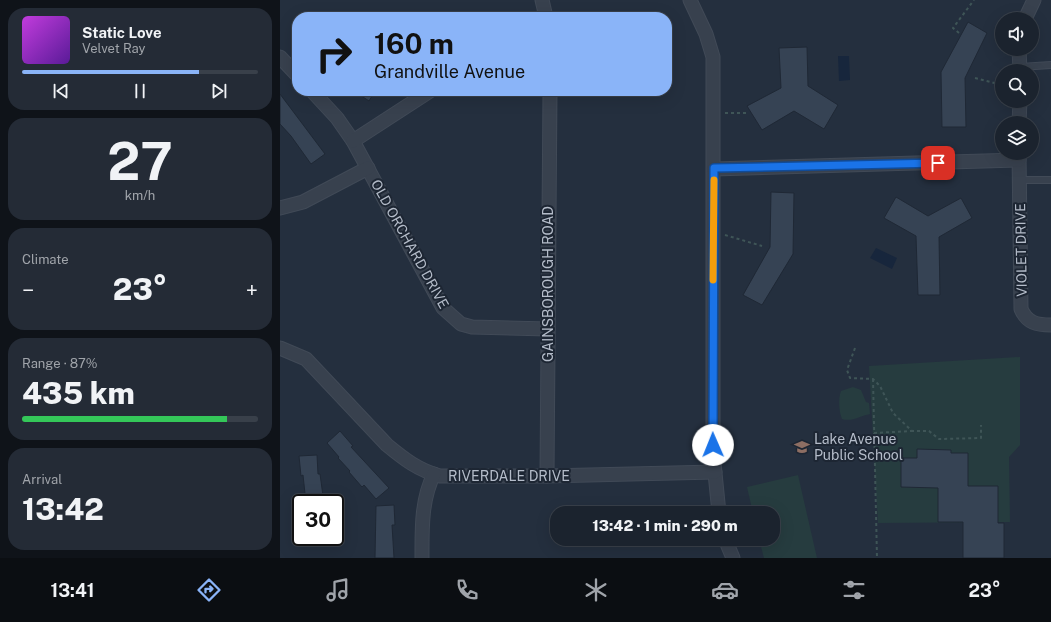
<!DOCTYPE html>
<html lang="en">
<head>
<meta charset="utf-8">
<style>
	body { margin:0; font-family:"Public Sans",sans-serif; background:#242b36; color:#f1f3f6; height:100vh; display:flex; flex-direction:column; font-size:15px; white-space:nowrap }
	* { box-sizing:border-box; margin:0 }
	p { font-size:13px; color:#a0a4aa }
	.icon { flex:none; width:22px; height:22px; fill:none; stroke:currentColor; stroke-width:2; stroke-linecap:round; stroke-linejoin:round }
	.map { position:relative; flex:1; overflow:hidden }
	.side { display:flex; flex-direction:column; gap:8px; padding:8px; background:#0f1319; width:280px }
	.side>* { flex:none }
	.hud { position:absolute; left:12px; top:12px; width:380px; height:84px; border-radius:16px; box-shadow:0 4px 16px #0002,0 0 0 1px #39404a; background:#8ab4f8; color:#111; overflow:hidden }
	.buttons { position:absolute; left:715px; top:12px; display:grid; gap:8px }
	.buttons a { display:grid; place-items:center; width:44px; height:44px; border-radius:50%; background:#1b232e; box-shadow:0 4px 16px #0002,0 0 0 1px #39404a; font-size:20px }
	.speed { position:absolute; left:12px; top:494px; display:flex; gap:8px; font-size:20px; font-weight:700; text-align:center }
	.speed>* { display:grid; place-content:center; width:52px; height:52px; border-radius:50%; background:#1b232e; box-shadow:0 4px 16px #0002,0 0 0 1px #39404a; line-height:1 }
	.speed .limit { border:2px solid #111; border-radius:6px; background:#fff; color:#111 }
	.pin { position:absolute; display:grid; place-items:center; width:34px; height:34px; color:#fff; margin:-17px; border-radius:8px; box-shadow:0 2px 6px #0006 }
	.me { position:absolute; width:44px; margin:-22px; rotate:359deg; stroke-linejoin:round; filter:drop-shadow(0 0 3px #0008) }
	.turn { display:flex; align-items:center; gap:14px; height:84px; padding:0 16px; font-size:18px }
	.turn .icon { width:52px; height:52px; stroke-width:2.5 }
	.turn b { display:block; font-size:28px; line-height:34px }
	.big { font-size:30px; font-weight:800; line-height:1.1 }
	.side .widget { flex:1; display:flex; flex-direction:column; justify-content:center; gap:6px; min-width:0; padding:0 14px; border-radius:16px; background:#242b36 }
	.side .dial { align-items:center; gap:0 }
	.dial b { font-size:52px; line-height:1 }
	.song { display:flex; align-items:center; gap:12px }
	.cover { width:48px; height:48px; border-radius:6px; background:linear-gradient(135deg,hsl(290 70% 55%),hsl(270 70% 35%)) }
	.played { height:4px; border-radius:2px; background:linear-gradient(90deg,#8ab4f8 75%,#39404a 75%) }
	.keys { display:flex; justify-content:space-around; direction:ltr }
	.heat { display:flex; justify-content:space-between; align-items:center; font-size:22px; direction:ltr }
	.charge { height:6px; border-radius:3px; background:linear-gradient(90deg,#34c759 87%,#39404a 0) }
	.trip { position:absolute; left:270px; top:506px; width:230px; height:40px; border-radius:16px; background:#1b232e; box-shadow:0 4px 16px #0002,0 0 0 1px #39404a; font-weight:800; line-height:40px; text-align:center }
	.dock { display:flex; height:64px; justify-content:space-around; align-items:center; background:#0b0e12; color:#a0a4aa }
	.dock .icon { width:28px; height:28px }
	.dock .current { color:#8ab4f8 }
	.dock b { font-size:18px; color:#f1f3f6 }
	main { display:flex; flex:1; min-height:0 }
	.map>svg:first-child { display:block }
	.green { fill:#263c3f }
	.water { fill:#17263c }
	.building { fill:#364354; stroke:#1f2835 }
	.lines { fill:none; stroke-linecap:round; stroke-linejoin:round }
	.service-casing { stroke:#414a57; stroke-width:8 }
	.minor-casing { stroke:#414a57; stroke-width:15 }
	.path { stroke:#3f5557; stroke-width:2; stroke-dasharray:3 3; stroke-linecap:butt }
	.service { stroke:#38414e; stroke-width:6 }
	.minor { stroke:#38414e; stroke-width:13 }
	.route-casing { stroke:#114b97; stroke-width:10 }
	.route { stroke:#1a73e8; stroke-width:7 }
	.slow { stroke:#f59e0b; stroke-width:7 }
	.labels { text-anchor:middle; stroke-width:4; stroke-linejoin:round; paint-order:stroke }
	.street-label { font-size:14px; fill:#b4bcc9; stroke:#1d2633 }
	.poi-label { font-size:14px; fill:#b4bcc9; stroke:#1d2633; text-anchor:start }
</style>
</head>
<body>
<main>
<section class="side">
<div class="widget">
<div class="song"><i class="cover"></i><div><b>Static Love</b><p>Velvet Ray</p></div></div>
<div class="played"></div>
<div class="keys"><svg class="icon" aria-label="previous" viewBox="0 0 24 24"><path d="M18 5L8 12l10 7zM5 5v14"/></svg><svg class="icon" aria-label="pause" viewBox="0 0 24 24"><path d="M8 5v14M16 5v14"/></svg><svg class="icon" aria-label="next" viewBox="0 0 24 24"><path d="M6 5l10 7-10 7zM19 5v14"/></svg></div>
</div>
<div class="widget dial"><b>27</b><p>km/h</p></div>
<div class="widget"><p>Climate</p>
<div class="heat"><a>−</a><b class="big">23°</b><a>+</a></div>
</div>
<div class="widget"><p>Range · 87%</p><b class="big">435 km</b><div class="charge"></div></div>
<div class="widget"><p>Arrival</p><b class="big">13:42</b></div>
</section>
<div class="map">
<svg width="771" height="558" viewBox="0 0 771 558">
	<rect width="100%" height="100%" fill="#242f3e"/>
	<g class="green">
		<polygon points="740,357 740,445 729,457 730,522 598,523 589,366"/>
		<path d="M573,387L581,390L586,402L589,403L590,414C580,416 572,422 562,419C559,412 558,398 561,391Z"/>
		<polygon points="518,475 537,558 484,558 479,539 493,539 493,513 473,513 467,487"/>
	</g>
	<g class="water">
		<polygon points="558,56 569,56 570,80 559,81"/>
		<polygon points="596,248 617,258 612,269 590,258"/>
	</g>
	<g class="building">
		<polygon points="688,22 707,33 685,78 686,127 662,127 661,72"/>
		<polygon points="527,47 528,86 558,105 544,129 514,111 482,130 467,106 501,88 499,48"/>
		<polygon points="74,91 95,91 89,101"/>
		<polygon points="0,94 45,154 31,164 11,136 0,124"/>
		<polygon points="491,192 514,193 513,254 482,305 463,295 490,247"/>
		<polygon points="616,197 648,216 681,198 692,218 659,237 660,295 638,295 636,236 604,218"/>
		<polygon points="60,431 73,446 71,447 109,488 96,499 84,485 82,487 69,472 70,471 58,458 59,457 47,443"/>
		<polygon points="637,449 671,450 671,453 688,453 688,486 718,486 718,523 724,523 724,558 683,558 683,522 658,522 658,488 621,487 621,458 637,458"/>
		<polygon points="37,455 38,474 40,474 44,503 26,503 23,475 21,476 19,456"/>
		<polygon points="114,505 115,525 112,525 114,558 95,558 96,506"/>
	</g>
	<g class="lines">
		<g class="service-casing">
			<g id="service">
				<polyline points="740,67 771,65"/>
				<polyline points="740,180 771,180"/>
			</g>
		</g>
		<g class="minor-casing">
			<g id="minor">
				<polyline points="262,0 266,17"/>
				<polyline points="410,0 426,34 433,57 433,453 439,513"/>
				<polyline points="745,19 754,0"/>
				<polyline points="739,49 740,71"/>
				<polyline points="0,57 17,75"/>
				<polyline points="32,91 57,118 73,141 163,308 181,324 192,327 268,329"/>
				<polyline points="739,123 740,101"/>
				<polyline points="73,141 150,91"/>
				<path d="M739,153L741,309C747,323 757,325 771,325"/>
				<polyline points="434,169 739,160"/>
				<polyline points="0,208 23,202 88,168"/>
				<path d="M0,348L26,359L107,445C124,459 138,470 160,476H267L435,472"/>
				<polyline points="267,476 270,91"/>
				<polyline points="445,539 453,558"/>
				<path d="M142,558C142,530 141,500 154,474"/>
			</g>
		</g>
		<g class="path">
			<polyline points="679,33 673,28 694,0"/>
			<polyline points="695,78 722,85"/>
			<polyline points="445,113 469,113"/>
			<polyline points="445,235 482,246"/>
			<polyline points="575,348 567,370 570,378 593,379 600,386 613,413 632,431 649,431 659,439 701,438 701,425"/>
			<polyline points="593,379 597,558"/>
			<polyline points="594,433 632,431"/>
		</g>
		<use href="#service" class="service"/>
		<use href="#minor" class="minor"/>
	</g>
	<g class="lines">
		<g class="route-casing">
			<polyline id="route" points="433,445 434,168 658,163"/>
		</g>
		<use href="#route" class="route"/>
		<polyline class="slow" points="433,280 434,180"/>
	</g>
	<defs>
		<g id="school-bare" transform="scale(1.2)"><path d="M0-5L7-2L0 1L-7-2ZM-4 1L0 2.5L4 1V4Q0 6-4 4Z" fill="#8d6e63" stroke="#1d2633" stroke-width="2.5" paint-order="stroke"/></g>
	</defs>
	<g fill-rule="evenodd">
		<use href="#school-bare" x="522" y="447"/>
	</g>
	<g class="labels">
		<g class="street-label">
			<text transform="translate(130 244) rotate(61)" y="5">OLD ORCHARD DRIVE</text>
			<text transform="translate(741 250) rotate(-91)" y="5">VIOLET DRIVE</text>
			<text transform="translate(268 284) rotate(-90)" y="5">GAINSBOROUGH ROAD</text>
			<text x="229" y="481">RIVERDALE DRIVE</text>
		</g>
		<g class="poi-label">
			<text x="534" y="444">Lake Avenue<tspan x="534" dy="16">Public School</tspan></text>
		</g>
	</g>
</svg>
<div class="buttons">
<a><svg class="icon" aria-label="sound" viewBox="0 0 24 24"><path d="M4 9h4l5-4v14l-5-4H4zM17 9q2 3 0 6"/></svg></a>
<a><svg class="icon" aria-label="search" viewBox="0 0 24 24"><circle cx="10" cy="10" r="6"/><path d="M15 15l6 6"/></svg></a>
<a><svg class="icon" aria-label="layers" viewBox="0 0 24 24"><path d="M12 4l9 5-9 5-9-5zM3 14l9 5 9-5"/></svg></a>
</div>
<div class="speed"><div class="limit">30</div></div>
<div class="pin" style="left:658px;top:163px;background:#d93025"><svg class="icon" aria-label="arrive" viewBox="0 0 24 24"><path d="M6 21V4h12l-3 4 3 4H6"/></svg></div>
<svg class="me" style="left:433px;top:445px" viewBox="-20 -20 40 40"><circle r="19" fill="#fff"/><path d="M0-13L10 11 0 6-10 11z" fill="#1a73e8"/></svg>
<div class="trip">13:42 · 1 min · 290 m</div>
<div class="hud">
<div class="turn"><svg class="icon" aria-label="right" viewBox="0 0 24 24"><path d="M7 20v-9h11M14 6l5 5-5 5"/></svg><div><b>160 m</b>Grandville Avenue</div></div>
</div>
</div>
</main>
<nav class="dock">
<b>13:41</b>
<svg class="icon current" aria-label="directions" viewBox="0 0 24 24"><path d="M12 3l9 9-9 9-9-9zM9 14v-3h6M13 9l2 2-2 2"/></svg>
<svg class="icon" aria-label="music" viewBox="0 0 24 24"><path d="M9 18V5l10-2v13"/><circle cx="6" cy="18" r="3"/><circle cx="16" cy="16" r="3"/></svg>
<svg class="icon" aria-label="phone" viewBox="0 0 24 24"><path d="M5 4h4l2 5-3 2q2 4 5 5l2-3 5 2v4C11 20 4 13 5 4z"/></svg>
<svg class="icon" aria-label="climate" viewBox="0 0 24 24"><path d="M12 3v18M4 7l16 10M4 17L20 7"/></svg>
<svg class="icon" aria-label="car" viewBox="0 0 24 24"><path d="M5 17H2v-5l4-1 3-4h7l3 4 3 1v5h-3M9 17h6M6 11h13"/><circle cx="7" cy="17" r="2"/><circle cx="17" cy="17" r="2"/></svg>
<svg class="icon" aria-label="filters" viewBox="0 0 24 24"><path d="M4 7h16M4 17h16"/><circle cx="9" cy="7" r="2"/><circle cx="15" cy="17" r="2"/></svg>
<b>23°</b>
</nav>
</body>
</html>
